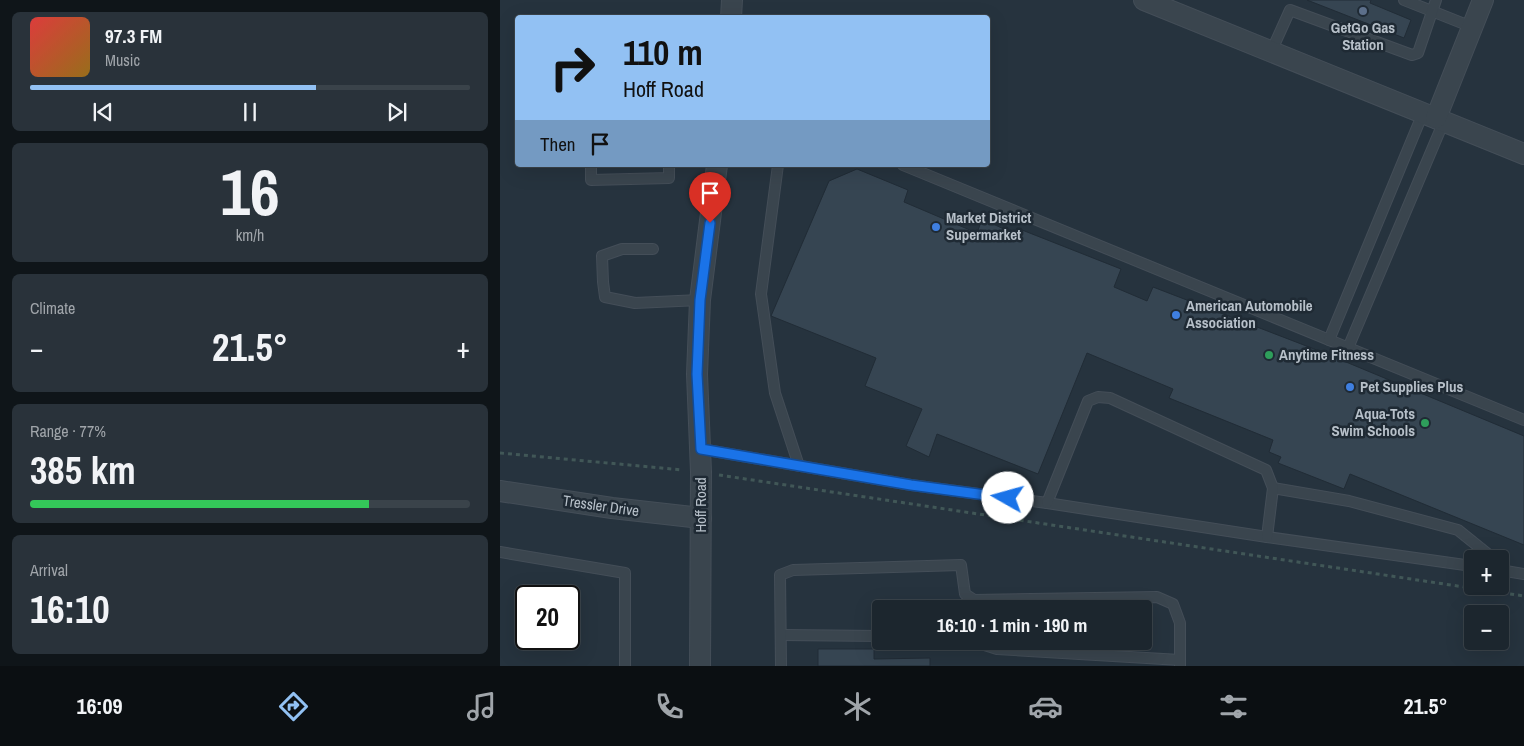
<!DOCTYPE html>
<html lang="en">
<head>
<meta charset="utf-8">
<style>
	body { margin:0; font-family:"Archivo Narrow",sans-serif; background:#29323a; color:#f1f3f6; height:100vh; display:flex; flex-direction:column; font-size:19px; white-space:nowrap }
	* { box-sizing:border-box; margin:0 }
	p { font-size:16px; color:#a0a5aa }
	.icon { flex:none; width:28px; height:28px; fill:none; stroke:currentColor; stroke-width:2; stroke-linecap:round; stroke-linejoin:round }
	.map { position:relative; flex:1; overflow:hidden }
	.drawer { display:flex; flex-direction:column; gap:12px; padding:12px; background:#0f1519; width:500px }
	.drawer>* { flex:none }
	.banner { position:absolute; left:15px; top:15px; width:475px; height:152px; border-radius:5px; box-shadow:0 5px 20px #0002,0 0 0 1px #3a434a; background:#92c1f3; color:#111; overflow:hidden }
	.buttons { position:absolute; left:964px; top:550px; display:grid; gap:10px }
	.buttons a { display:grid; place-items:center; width:45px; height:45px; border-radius:5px; background:#1c262e; box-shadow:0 5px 20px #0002,0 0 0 1px #3a434a; font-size:25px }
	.speed { position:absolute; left:15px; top:585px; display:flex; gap:10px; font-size:25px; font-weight:700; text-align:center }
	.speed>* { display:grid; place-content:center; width:65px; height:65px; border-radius:50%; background:#1c262e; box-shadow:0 5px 20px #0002,0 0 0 1px #3a434a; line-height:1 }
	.speed .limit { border:2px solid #111; border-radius:8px; background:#fff; color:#111 }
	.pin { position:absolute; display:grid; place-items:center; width:42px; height:42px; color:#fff; margin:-51px -21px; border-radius:50% 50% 50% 0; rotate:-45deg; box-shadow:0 0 5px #0007 }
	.pin .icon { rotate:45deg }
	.me { position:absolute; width:55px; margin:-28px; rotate:277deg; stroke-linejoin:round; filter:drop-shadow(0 0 4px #0008) }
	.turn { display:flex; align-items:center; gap:18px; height:105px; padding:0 25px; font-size:22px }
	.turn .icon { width:65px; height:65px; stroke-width:2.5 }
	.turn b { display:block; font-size:35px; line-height:42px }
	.then { display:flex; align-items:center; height:48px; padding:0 25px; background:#0003; gap:10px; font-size:19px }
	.big { font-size:38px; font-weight:700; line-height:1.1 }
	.drawer .widget { flex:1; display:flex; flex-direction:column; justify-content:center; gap:8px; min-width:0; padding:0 18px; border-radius:8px; background:#29323a }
	.drawer .dial { align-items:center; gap:0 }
	.dial b { font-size:65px; line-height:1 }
	.song { display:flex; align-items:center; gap:15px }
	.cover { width:60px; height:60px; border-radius:8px; background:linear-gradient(135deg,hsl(0 70% 55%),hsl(40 70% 35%)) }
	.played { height:5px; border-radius:2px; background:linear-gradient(90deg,#92c1f3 65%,#3a434a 65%) }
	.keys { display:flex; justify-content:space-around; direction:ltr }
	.heat { display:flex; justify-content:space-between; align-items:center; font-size:28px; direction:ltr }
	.charge { height:8px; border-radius:4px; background:linear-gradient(90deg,#34c759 77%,#3a434a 0) }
	.trip { position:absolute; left:372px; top:600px; width:280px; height:50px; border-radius:5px; background:#1c262e; box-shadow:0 5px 20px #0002,0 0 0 1px #3a434a; font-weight:700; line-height:50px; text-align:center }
	.tabs { display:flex; height:80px; justify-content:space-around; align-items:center; background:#0b0f12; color:#a0a5aa }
	.tabs .icon { width:35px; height:35px }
	.tabs .active { color:#92c1f3 }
	.tabs b { font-size:22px; color:#f1f3f6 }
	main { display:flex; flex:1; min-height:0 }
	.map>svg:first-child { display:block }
	.building { fill:#364552; stroke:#212c36 }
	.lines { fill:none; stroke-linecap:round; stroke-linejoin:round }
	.service-casing { stroke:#444e58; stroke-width:12 }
	.minor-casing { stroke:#444e58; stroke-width:22 }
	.path { stroke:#415757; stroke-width:3; stroke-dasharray:4 4; stroke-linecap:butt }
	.service { stroke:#3a454e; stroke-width:10 }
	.minor { stroke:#3a454e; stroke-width:20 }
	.route-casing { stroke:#114b97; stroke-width:12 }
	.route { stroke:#1a73e8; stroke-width:9 }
	.service-dot { fill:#5c6f8a; stroke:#1f2a34; stroke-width:2 }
	.shop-dot { fill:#3f7fe0; stroke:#1f2a34; stroke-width:2 }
	.leisure-dot { fill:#2e9e5b; stroke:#1f2a34; stroke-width:2 }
	.labels { text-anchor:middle; stroke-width:5; stroke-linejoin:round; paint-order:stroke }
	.poi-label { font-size:15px; font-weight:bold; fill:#b7c0c9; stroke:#1f2a34; text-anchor:start }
	.street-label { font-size:15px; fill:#b7c0c9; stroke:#1f2a34 }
</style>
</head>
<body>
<main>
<section class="drawer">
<div class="widget">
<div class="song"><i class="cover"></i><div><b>97.3 FM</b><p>Music</p></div></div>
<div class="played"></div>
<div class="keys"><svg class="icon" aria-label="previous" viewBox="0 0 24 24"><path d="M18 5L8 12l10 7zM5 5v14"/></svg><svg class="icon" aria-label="pause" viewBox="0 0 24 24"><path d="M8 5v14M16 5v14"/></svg><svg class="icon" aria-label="next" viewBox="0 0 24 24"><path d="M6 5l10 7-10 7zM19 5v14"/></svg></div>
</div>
<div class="widget dial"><b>16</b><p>km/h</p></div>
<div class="widget"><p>Climate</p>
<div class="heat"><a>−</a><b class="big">21.5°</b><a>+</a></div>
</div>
<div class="widget"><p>Range · 77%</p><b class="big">385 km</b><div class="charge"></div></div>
<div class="widget"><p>Arrival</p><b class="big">16:10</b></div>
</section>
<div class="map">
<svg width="1024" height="666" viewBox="0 0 1024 666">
	<rect width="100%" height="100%" fill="#26333e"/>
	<g class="building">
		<polygon points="807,0 871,0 870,3 911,20 904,38"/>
		<polygon points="357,169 408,190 404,202 477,233 482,219 515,234 517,228 621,269 614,287 647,301 653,287 822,352 1024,436 1024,545 850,474 844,489 778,463 781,457 769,452 773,440 669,398 673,389 587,353 538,474 437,434 429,457 406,446 422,409 365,386 376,358 271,316 329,181"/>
		<polygon points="318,649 374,649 374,659 430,658 430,666 318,666"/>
	</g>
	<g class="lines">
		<g class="service-casing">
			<g id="service">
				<polyline points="904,0 972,27"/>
				<polyline points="771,52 790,10 912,55 918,53 936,0"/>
				<polyline points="91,165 91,180 169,178 169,165"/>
				<polyline points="278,165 261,294 275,393 299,466"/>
				<polyline points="403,165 1024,420"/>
				<polyline points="153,249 122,249 102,256 103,282 105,297 135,303 200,300"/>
				<polyline points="829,340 923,113"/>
				<polyline points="848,348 944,121"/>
				<polyline points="201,449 411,485 547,503 767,537 972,566"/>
				<polyline points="773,488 849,501 958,530 994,559"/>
				<polyline points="547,503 588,401 598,397 610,398 766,470 773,488 767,537"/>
				<polyline points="0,552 125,573 125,666"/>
				<polyline points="1000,570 1024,574"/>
				<polyline points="281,635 381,636"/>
				<polyline points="472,641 497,649 680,660"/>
				<polyline points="281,666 280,575 293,570 461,565 465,594 474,600 657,597 673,604 680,623 680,666"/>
			</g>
		</g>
		<g class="minor-casing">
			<g id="minor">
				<polyline points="644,0 1024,154"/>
				<polyline points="231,18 232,0"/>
				<polyline points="936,118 983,0"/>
				<polyline points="0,491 112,508 201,518"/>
				<polyline points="200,666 201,472 197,374 200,300 217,165"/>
			</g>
		</g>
		<g class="path">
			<polyline points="0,453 183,470"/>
			<polyline points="219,475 1024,596"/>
		</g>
		<use href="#service" class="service"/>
		<use href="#minor" class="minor"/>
	</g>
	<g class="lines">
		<g class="route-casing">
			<polyline id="route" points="210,223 200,300 197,374 201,449 411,485 508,498"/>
		</g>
		<use href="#route" class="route"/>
	</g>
	<circle class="service-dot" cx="863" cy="11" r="5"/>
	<g class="shop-dot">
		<circle cx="436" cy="227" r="5"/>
		<circle cx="676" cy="315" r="5"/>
		<circle cx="850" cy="387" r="5"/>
	</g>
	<g class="leisure-dot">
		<circle cx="769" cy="355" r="5"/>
		<circle cx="925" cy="423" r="5"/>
	</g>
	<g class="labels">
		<g class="poi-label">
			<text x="863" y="33" text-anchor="middle">GetGo Gas<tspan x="863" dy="17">Station</tspan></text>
			<text x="446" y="223">Market District<tspan x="446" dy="17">Supermarket</tspan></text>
			<text x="686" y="311">American Automobile<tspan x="686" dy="17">Association</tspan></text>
			<text x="779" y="360">Anytime Fitness</text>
			<text x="860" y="392">Pet Supplies Plus</text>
			<text x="915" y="419" text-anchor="end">Aqua-Tots<tspan x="915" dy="17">Swim Schools</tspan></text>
		</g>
		<g class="street-label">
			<text transform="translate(201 505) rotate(-90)" y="5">Hoff Road</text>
			<text transform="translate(101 506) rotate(8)" y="5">Tressler Drive</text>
		</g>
	</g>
</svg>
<div class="buttons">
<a>+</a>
<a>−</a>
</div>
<div class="speed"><div class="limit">20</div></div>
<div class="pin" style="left:210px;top:223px;background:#d93025"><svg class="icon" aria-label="arrive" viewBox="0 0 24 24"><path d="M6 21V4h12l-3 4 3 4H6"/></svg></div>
<svg class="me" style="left:508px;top:498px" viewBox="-20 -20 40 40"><circle r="19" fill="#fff"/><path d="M0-13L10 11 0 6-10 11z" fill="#1a73e8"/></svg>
<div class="trip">16:10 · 1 min · 190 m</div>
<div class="banner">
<div class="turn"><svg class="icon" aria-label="right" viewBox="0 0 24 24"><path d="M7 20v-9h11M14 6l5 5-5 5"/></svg><div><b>110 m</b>Hoff Road</div></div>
<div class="then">Then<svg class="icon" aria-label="arrive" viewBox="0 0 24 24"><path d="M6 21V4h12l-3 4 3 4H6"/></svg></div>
</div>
</div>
</main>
<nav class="tabs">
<b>16:09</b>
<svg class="icon active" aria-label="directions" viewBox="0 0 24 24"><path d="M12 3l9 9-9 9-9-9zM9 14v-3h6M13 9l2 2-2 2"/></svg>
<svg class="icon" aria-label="music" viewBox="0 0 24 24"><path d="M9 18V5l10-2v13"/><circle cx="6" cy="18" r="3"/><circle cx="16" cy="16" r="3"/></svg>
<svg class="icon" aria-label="phone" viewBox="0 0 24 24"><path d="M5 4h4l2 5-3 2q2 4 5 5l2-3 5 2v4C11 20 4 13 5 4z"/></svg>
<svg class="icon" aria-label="climate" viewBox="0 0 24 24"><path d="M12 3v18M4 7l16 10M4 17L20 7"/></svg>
<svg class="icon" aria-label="car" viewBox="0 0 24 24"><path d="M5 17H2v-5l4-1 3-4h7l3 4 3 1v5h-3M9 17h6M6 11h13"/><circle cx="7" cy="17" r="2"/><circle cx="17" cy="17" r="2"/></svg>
<svg class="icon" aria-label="filters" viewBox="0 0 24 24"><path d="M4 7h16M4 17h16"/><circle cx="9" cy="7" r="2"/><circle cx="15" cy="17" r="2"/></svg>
<b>21.5°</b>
</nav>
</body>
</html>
